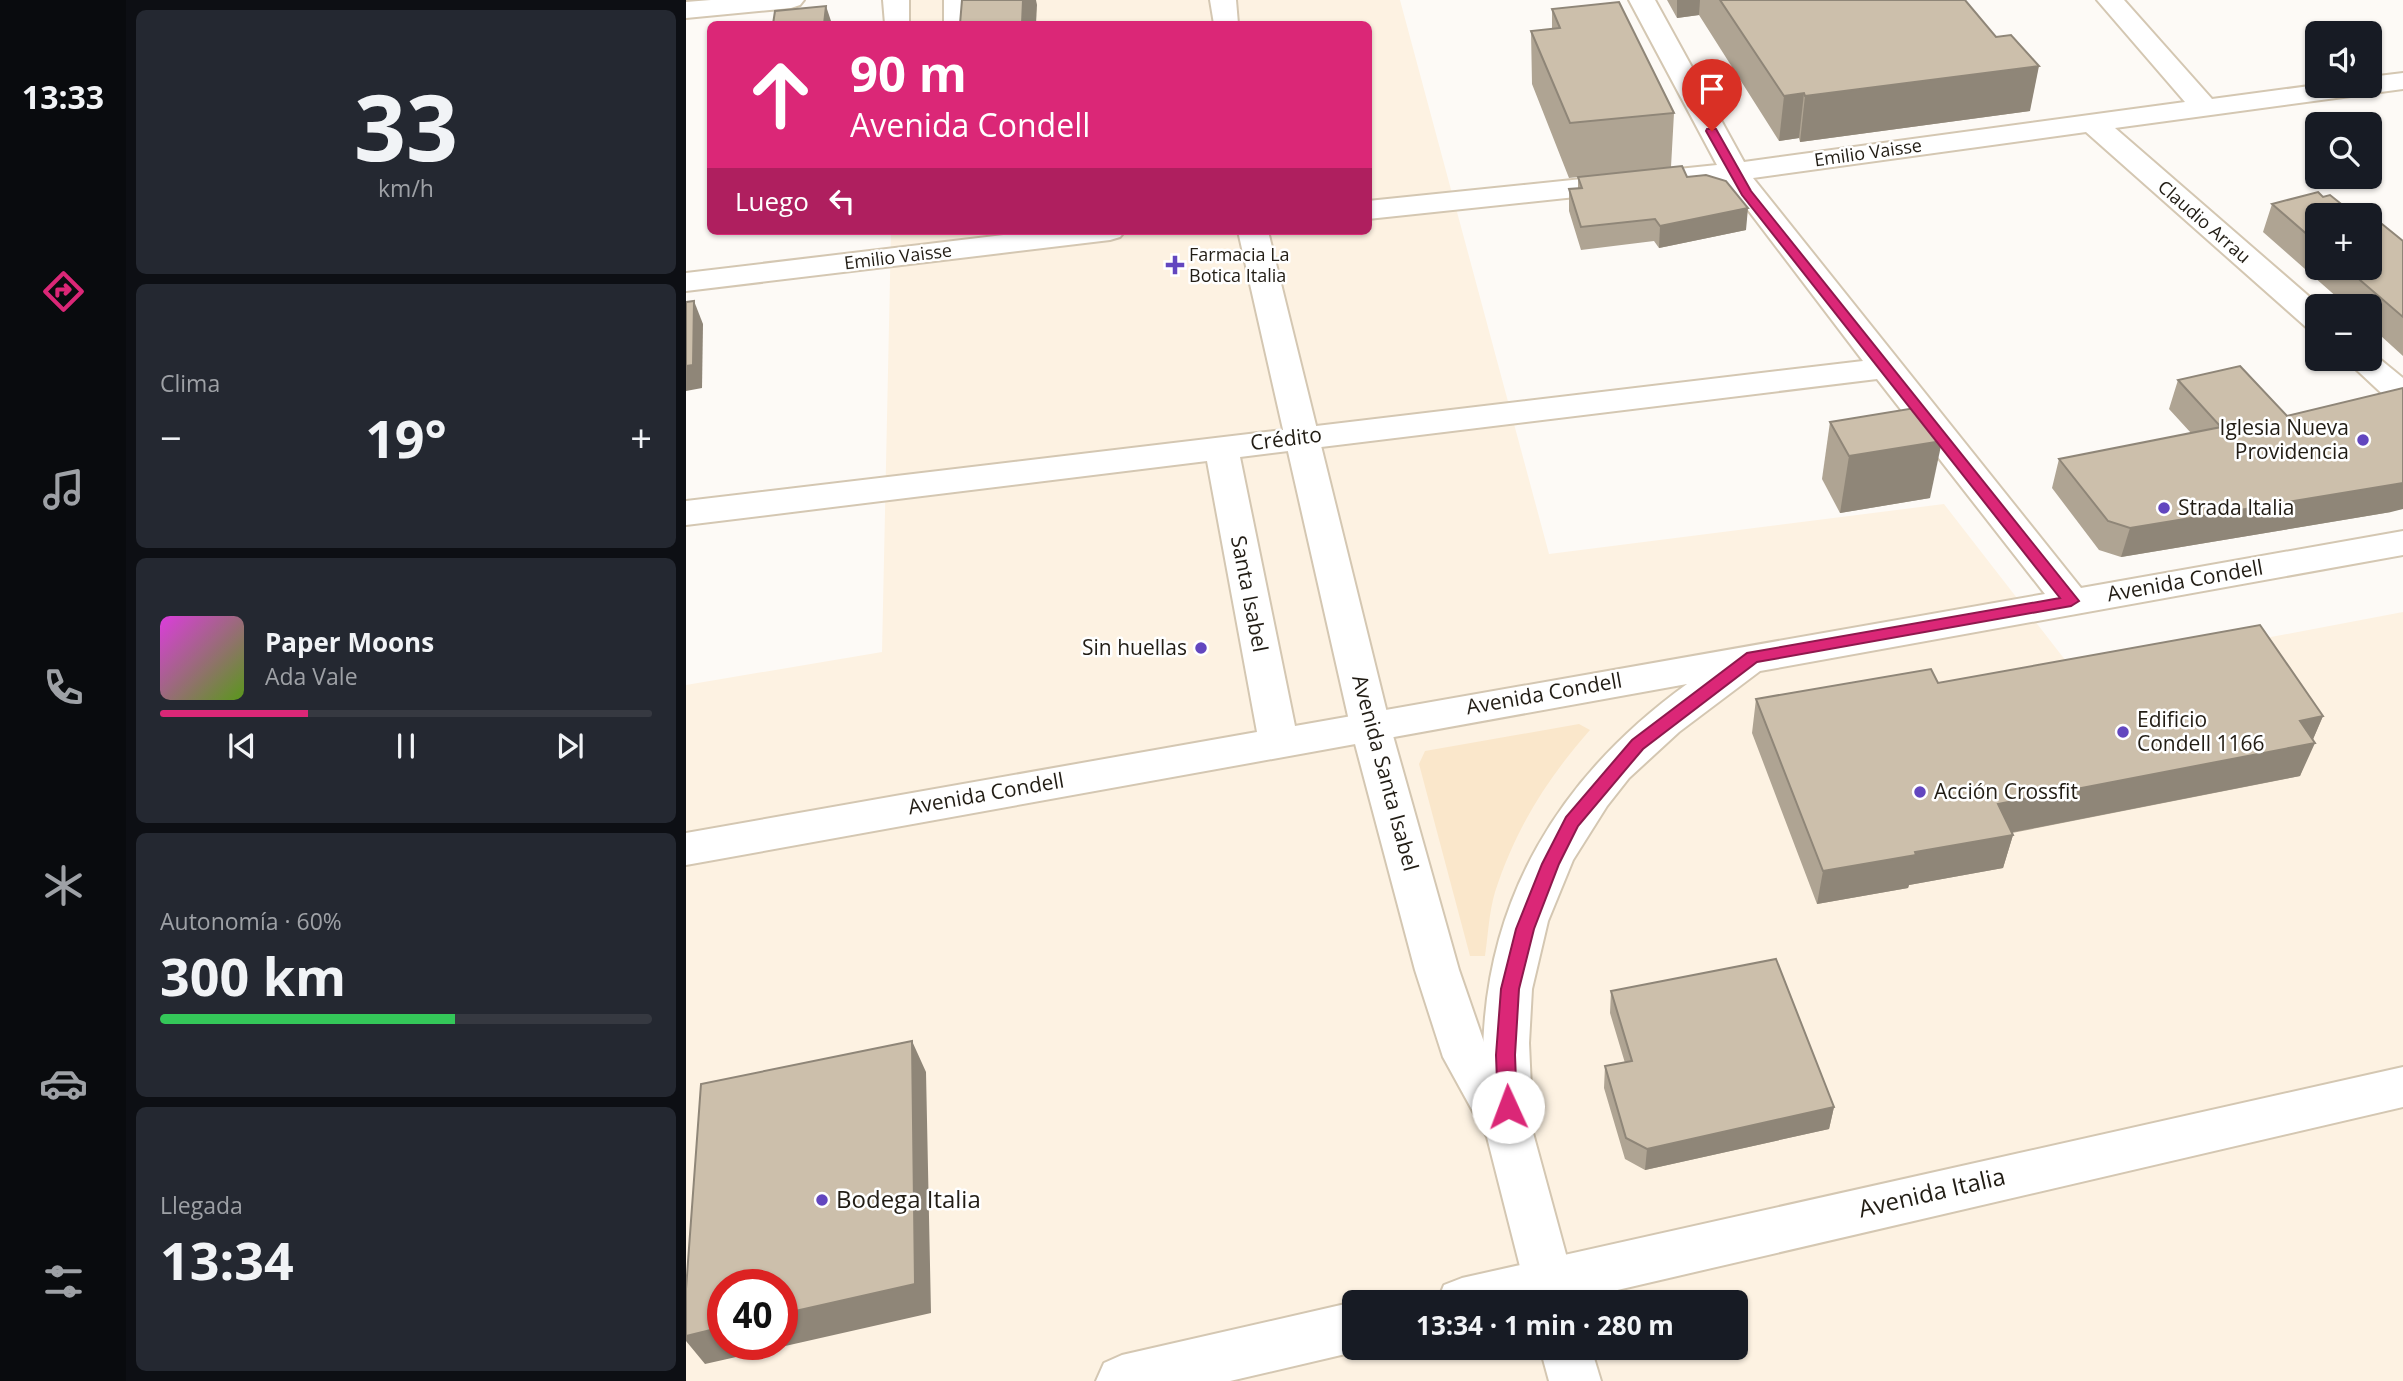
<!DOCTYPE html>
<html lang="es">
<head>
<meta charset="utf-8">
<style>
	body { margin:0; font-family:"Open Sans",sans-serif; background:#242831; color:#f1f3f6; height:100vh; display:flex; flex-direction:column; font-size:26px; white-space:nowrap }
	* { box-sizing:border-box; margin:0 }
	p { font-size:23px; color:#9ea1a6 }
	.icon { flex:none; width:38px; height:38px; fill:none; stroke:currentColor; stroke-width:2; stroke-linecap:round; stroke-linejoin:round }
	.map { position:relative; flex:1; overflow:hidden }
	.sheet { display:flex; flex-direction:column; gap:10px; padding:10px; background:#0d0f14; width:560px }
	.sheet>* { flex:none }
	.hud { position:absolute; left:21px; top:21px; width:665px; height:214px; border-radius:10px; box-shadow:0 2px 5px #0004; background:#db2777; color:#fff; overflow:hidden }
	.tools { position:absolute; left:1619px; top:21px; display:grid; gap:14px }
	.tools a { display:grid; place-items:center; width:77px; height:77px; border-radius:10px; background:#171b24; box-shadow:0 2px 5px #0004; font-size:35px }
	.speed { position:absolute; left:21px; top:1269px; display:flex; gap:14px; font-size:35px; font-weight:700; text-align:center }
	.speed>* { display:grid; place-content:center; width:91px; height:91px; border-radius:50%; background:#171b24; box-shadow:0 2px 5px #0004; line-height:1 }
	.speed .limit { border:10px solid #d22; background:#fff; color:#111 }
	.pin { position:absolute; display:grid; place-items:center; width:60px; height:60px; color:#fff; margin:-72px -30px; border-radius:50% 50% 50% 0; rotate:-45deg; box-shadow:0 0 7px #0007 }
	.pin .icon { rotate:45deg }
	.me { position:absolute; width:77px; margin:-38px; rotate:358deg; stroke-linejoin:round; filter:drop-shadow(0 0 5px #0008) }
	.turn { display:flex; align-items:center; gap:24px; height:147px; padding:0 28px; font-size:32px }
	.turn .icon { width:91px; height:91px; stroke-width:2.5 }
	.turn b { display:block; font-size:49px; line-height:60px }
	.then { display:flex; align-items:center; height:66px; padding:0 28px; background:#0003; gap:14px; font-size:26px }
	.big { font-size:52px; font-weight:700; line-height:1.1 }
	.sheet .tile { flex:1; display:flex; flex-direction:column; justify-content:center; gap:10px; min-width:0; padding:0 24px; border-radius:10px; background:#242831 }
	.sheet .dial { align-items:center; gap:0 }
	.dial b { font-size:91px; line-height:1 }
	.song { display:flex; align-items:center; gap:21px }
	.cover { width:84px; height:84px; border-radius:10px; background:linear-gradient(135deg,hsl(300 70% 55%),hsl(90 70% 35%)) }
	.played { height:7px; border-radius:4px; background:linear-gradient(90deg,#db2777 30%,#363941 30%) }
	.keys { display:flex; justify-content:space-around; direction:ltr }
	.heat { display:flex; justify-content:space-between; align-items:center; font-size:38px; direction:ltr }
	.charge { height:10px; border-radius:5px; background:linear-gradient(90deg,#34c759 60%,#363941 0) }
	.trip { position:absolute; left:656px; top:1290px; width:406px; height:70px; border-radius:10px; background:#171b24; box-shadow:0 2px 5px #0004; font-weight:700; line-height:70px; text-align:center }
	main { display:flex; flex:1; min-height:0 }
	.tabs { display:flex; flex-direction:column; width:126px; justify-content:space-around; align-items:center; background:#090b0e; color:#9ea1a6 }
	.tabs .icon { width:49px; height:49px }
	.tabs .current { color:#db2777 }
	.tabs b { font-size:32px; color:#f1f3f6 }
	.map>svg:first-child { display:block }
	.built { fill:#fdf2e2; fill-rule:evenodd }
	.green { fill:#fae7cb }
	.lines { fill:none; stroke-linecap:round; stroke-linejoin:round }
	.minor-casing { stroke:#d4c7b2; stroke-width:4 }
	.major-casing { stroke:#d4c7b2; stroke-width:4 }
	.minor { fill:#fff; fill-rule:evenodd }
	.major { fill:#fff; fill-rule:evenodd }
	.wall { fill:#afa493 }
	.shaded-wall { fill:#8f8678 }
	.building { fill:#ccbfab; stroke:#8f8678; stroke-width:2 }
	.route { fill:#db2777; stroke:#8e194d; stroke-width:2 }
	.poi-dot { fill:#6246bf; stroke:#fff; stroke-width:2.5 }
	.labels { text-anchor:middle; stroke-width:5; stroke-linejoin:round; paint-order:stroke }
	.far-street-label { font-size:18px; fill:#221d15; stroke:#fff }
	.far-poi-label { font-size:18px; fill:#221d15; stroke:#fff; text-anchor:start }
	.poi-label { font-size:21px; fill:#221d15; stroke:#fff; text-anchor:start }
	.street-label { font-size:21px; fill:#221d15; stroke:#fff }
	.near-street-label { font-size:24px; fill:#221d15; stroke:#fff }
	.near-poi-label { font-size:24px; fill:#221d15; stroke:#fff; text-anchor:start }
</style>
</head>
<body>
<main>
<nav class="tabs">
<b>13:33</b>
<svg class="icon current" aria-label="directions" viewBox="0 0 24 24"><path d="M12 3l9 9-9 9-9-9zM9 14v-3h6M13 9l2 2-2 2"/></svg>
<svg class="icon" aria-label="music" viewBox="0 0 24 24"><path d="M9 18V5l10-2v13"/><circle cx="6" cy="18" r="3"/><circle cx="16" cy="16" r="3"/></svg>
<svg class="icon" aria-label="phone" viewBox="0 0 24 24"><path d="M5 4h4l2 5-3 2q2 4 5 5l2-3 5 2v4C11 20 4 13 5 4z"/></svg>
<svg class="icon" aria-label="climate" viewBox="0 0 24 24"><path d="M12 3v18M4 7l16 10M4 17L20 7"/></svg>
<svg class="icon" aria-label="car" viewBox="0 0 24 24"><path d="M5 17H2v-5l4-1 3-4h7l3 4 3 1v5h-3M9 17h6M6 11h13"/><circle cx="7" cy="17" r="2"/><circle cx="17" cy="17" r="2"/></svg>
<svg class="icon" aria-label="filters" viewBox="0 0 24 24"><path d="M4 7h16M4 17h16"/><circle cx="9" cy="7" r="2"/><circle cx="15" cy="17" r="2"/></svg>
</nav>
<section class="sheet">
<div class="tile dial"><b>33</b><p>km/h</p></div>
<div class="tile"><p>Clima</p>
<div class="heat"><a>−</a><b class="big">19°</b><a>+</a></div>
</div>
<div class="tile">
<div class="song"><i class="cover"></i><div><b>Paper Moons</b><p>Ada Vale</p></div></div>
<div class="played"></div>
<div class="keys"><svg class="icon" aria-label="previous" viewBox="0 0 24 24"><path d="M18 5L8 12l10 7zM5 5v14"/></svg><svg class="icon" aria-label="pause" viewBox="0 0 24 24"><path d="M8 5v14M16 5v14"/></svg><svg class="icon" aria-label="next" viewBox="0 0 24 24"><path d="M6 5l10 7-10 7zM19 5v14"/></svg></div>
</div>
<div class="tile"><p>Autonomía · 60%</p><b class="big">300 km</b><div class="charge"></div></div>
<div class="tile"><p>Llegada</p><b class="big">13:34</b></div>
</section>
<div class="map">
<svg width="1717" height="1381" viewBox="0 0 1717 1381">
	<rect width="100%" height="100%" fill="#fdfaf6"/>
	<path class="built" d="M203,0H714L863,554L1258,504L1390,674L1717,612V1381H0V685L196,652L205,231H682V24H203ZM37,1284H96V1344H37ZM668,1302H1050V1348H668Z"/>
	<path class="green" d="M893,724L904,730C860,780 830,828 809,892C803,912 802,936 799,956H784L733,764L739,751Z"/>
	<g class="lines">
		<g class="minor-casing">
			<g id="minor">
				<polygon points="25,0 118,0 114,5 105,8 0,18 0,2"/>
				<polygon points="197,0 223,0 223,24 199,24"/>
				<polygon points="258,0 284,0 282,24 258,24"/>
				<path d="M943,0H969L1058,162L1499,102L1411,0H1438L1526,99L1631,85L1684,86V77L1717,73V89L1429,128L1634,306H1631V329L1620,327L1400,132L1067,178L1395,588L1717,531V555L1074,671L993,732L943,778L921,806L887,860L862,921L846,989L843,1043L847,1133L840,1148L823,1154L806,1148C794,1121 797,1087 797,1058C798,899 874,776 1001,684L0,865V833L571,732L521,461L0,525V501L1177,361L1040,181L682,219V201L1031,165ZM1191,379L1359,594L609,726L554,457Z"/>
				<polygon points="350,231 439,231 434,237 424,240 0,291 0,273"/>
				<polygon points="1684,351 1717,378 1717,405 1705,402 1659,359 1684,359"/>
				<polygon points="1717,1067 1717,1107 880,1302 751,1302 758,1285 776,1278"/>
				<polygon points="668,1302 668,1348 678,1348 668,1352 544,1381 410,1381 418,1363 436,1355"/>
			</g>
		</g>
		<g class="major-casing">
			<g id="major">
				<polygon points="524,0 550,0 552,24 528,24"/>
				<polygon points="552,231 582,231 704,725 773,970 801,1051 847,1133 893,1302 843,1302 801,1137 757,1057 729,970 664,725"/>
				<polygon points="854,1348 905,1348 915,1381 863,1381"/>
			</g>
		</g>
		<use href="#minor" class="minor"/>
		<use href="#major" class="major"/>
	</g>
	<g class="wall">
		<polygon points="981,0 1279,0 1344,111 1114,142 1113,138 1093,141 1013,15 991,18"/>
		<polygon points="866,9 988,113 985,167 883,178 846,84 845,31 866,29"/>
		<polygon points="892,177 1001,177 1060,230 973,248 968,241 895,250 883,211 883,189 892,188"/>
		<polygon points="1586,204 1631,215 1631,268 1684,268 1717,241 1717,356 1684,326 1684,306 1661,306 1577,232"/>
		<polygon points="1492,380 1601,416 1705,512 1435,557 1413,550 1366,488 1373,459 1505,433 1483,409"/>
		<polygon points="1144,422 1244,498 1154,513 1136,479"/>
		<polygon points="1252,683 1637,716 1627,739 1614,776 1326,833 1327,835 1317,868 1223,885 1222,888 1131,904 1066,733 1070,699"/>
		<polygon points="925,991 1148,1107 1143,1129 959,1170 939,1159 918,1088 919,1066 939,1063 924,1013"/>
	</g>
	<g class="shaded-wall">
		<polygon points="337,0 350,0 351,5 350,24 336,24"/>
		<polygon points="991,0 1014,0 1013,15 991,18"/>
		<polygon points="140,6 146,24 138,24"/>
		<polygon points="1353,66 1344,111 1114,142 1119,96"/>
		<polygon points="1118,93 1113,138 1093,141 1098,96"/>
		<polygon points="1062,208 1060,230 973,248 974,226"/>
		<polygon points="8,301 17,324 16,388 0,391 0,366"/>
		<polygon points="1256,441 1244,498 1154,513 1163,456"/>
		<polygon points="1717,483 1717,509 1705,512 1435,557 1444,528"/>
		<polygon points="1637,716 1625,744 1629,743 1614,776 1302,837 1312,804 1614,721"/>
		<polygon points="1327,835 1317,868 1223,885 1222,888 1131,904 1137,871 1229,852"/>
		<polygon points="226,1041 240,1072 245,1313 19,1364 0,1341 0,1336 37,1327 37,1344 96,1344 96,1314"/>
		<polygon points="1148,1107 1143,1129 959,1170 961,1149"/>
	</g>
	<g class="building">
		<polygon points="276,0 337,0 336,24 274,24"/>
		<polygon points="1034,0 1279,0 1310,37 1325,35 1353,66 1119,96 1118,93 1098,96"/>
		<polygon points="933,2 988,113 884,123 845,31 874,28 866,9"/>
		<polygon points="140,6 138,24 87,24 89,11"/>
		<polygon points="996,166 1001,177 1020,175 1040,181 1062,208 974,226 969,219 895,227 883,189 896,188 892,177"/>
		<polygon points="1632,192 1637,197 1644,195 1669,215 1631,215 1631,243 1586,204"/>
		<polygon points="1696,224 1717,241 1717,317 1660,268 1684,268 1684,227"/>
		<polygon points="8,301 7,365 0,366 0,302"/>
		<polygon points="1554,366 1601,416 1717,388 1717,483 1444,528 1422,521 1373,459 1535,427 1492,380"/>
		<polygon points="1235,407 1256,441 1163,456 1144,422"/>
		<polygon points="1574,625 1637,716 1614,721 1629,743 1312,804 1327,835 1229,852 1230,855 1137,871 1070,699 1245,669 1252,683"/>
		<polygon points="1090,959 1148,1107 961,1149 940,1138 919,1066 946,1061 925,991"/>
		<polygon points="226,1041 229,1284 96,1314 96,1284 37,1284 37,1327 0,1336 0,1289 15,1084"/>
	</g>
	<polygon class="route" points="1021,129 1030,129 1065,191 1393,601 1385,606 1071,662 957,749 892,826 873,864 848,929 833,989 829,1055 831,1107 828,1113 822,1116 815,1113 812,1107 810,1055 815,989 830,929 856,864 880,817 946,740 1061,653 1374,598 1056,195 1020,131"/>
	<g class="poi-dot">
		<path d="M485.5 254.5h7v7h7v7h-7v7h-7v-7h-7v-7h7z"/>
		<circle cx="1677" cy="440" r="7"/>
		<circle cx="1478" cy="508" r="7"/>
		<circle cx="515" cy="648" r="7"/>
		<circle cx="1437" cy="732" r="7"/>
		<circle cx="1234" cy="792" r="7"/>
		<circle cx="136" cy="1200" r="7"/>
	</g>
	<g class="labels">
		<g class="far-street-label">
			<text transform="translate(1182 153) rotate(-8)" y="6">Emilio Vaisse</text>
			<text transform="translate(1518 222) rotate(41)" y="6">Claudio Arrau</text>
			<text transform="translate(212 257) rotate(-7)" y="6">Emilio Vaisse</text>
		</g>
		<g class="far-poi-label">
			<text x="503" y="261">Farmacia La<tspan x="503" dy="21">Botica Italia</tspan></text>
		</g>
		<g class="poi-label">
			<text x="1663" y="435" text-anchor="end">Iglesia Nueva<tspan x="1663" dy="24">Providencia</tspan></text>
			<text x="1492" y="515">Strada Italia</text>
			<text x="501" y="655" text-anchor="end">Sin huellas</text>
			<text x="1451" y="727">Edificio<tspan x="1451" dy="24">Condell 1166</tspan></text>
			<text x="1248" y="799">Acción Crossfit</text>
		</g>
		<g class="street-label">
			<text transform="translate(600 439) rotate(-7)" y="7">Crédito</text>
			<text transform="translate(1499 581) rotate(-10)" y="7">Avenida Condell</text>
			<text transform="translate(563 594) rotate(79)" y="7">Santa Isabel</text>
			<text transform="translate(858 694) rotate(-10)" y="7">Avenida Condell</text>
			<text transform="translate(699 773) rotate(75)" y="7">Avenida Santa Isabel</text>
			<text transform="translate(300 794) rotate(-10)" y="7">Avenida Condell</text>
		</g>
		<g class="near-street-label">
			<text transform="translate(1246 1193) rotate(-13)" y="8">Avenida Italia</text>
		</g>
		<g class="near-poi-label">
			<text x="150" y="1208">Bodega Italia</text>
		</g>
	</g>
</svg>
<div class="tools">
<a><svg class="icon" aria-label="sound" viewBox="0 0 24 24"><path d="M4 9h4l5-4v14l-5-4H4zM17 9q2 3 0 6"/></svg></a>
<a><svg class="icon" aria-label="search" viewBox="0 0 24 24"><circle cx="10" cy="10" r="6"/><path d="M15 15l6 6"/></svg></a>
<a>+</a>
<a>−</a>
</div>
<div class="speed"><div class="limit">40</div></div>
<div class="pin" style="left:1026px;top:131px;background:#d93025"><svg class="icon" aria-label="arrive" viewBox="0 0 24 24"><path d="M6 21V4h12l-3 4 3 4H6"/></svg></div>
<svg class="me" style="left:822px;top:1107px" viewBox="-20 -20 40 40"><circle r="19" fill="#fff"/><path d="M0-13L10 11 0 6-10 11z" fill="#db2777"/></svg>
<div class="trip">13:34 · 1 min · 280 m</div>
<div class="hud">
<div class="turn"><svg class="icon" aria-label="ahead" viewBox="0 0 24 24"><path d="M12 20V5M6 11l6-6 6 6"/></svg><div><b>90 m</b>Avenida Condell</div></div>
<div class="then">Luego<svg class="icon" aria-label="left" viewBox="0 0 24 24"><path d="M17 20v-9H6M10 6l-5 5 5 5"/></svg></div>
</div>
</div>
</main>
</body>
</html>
